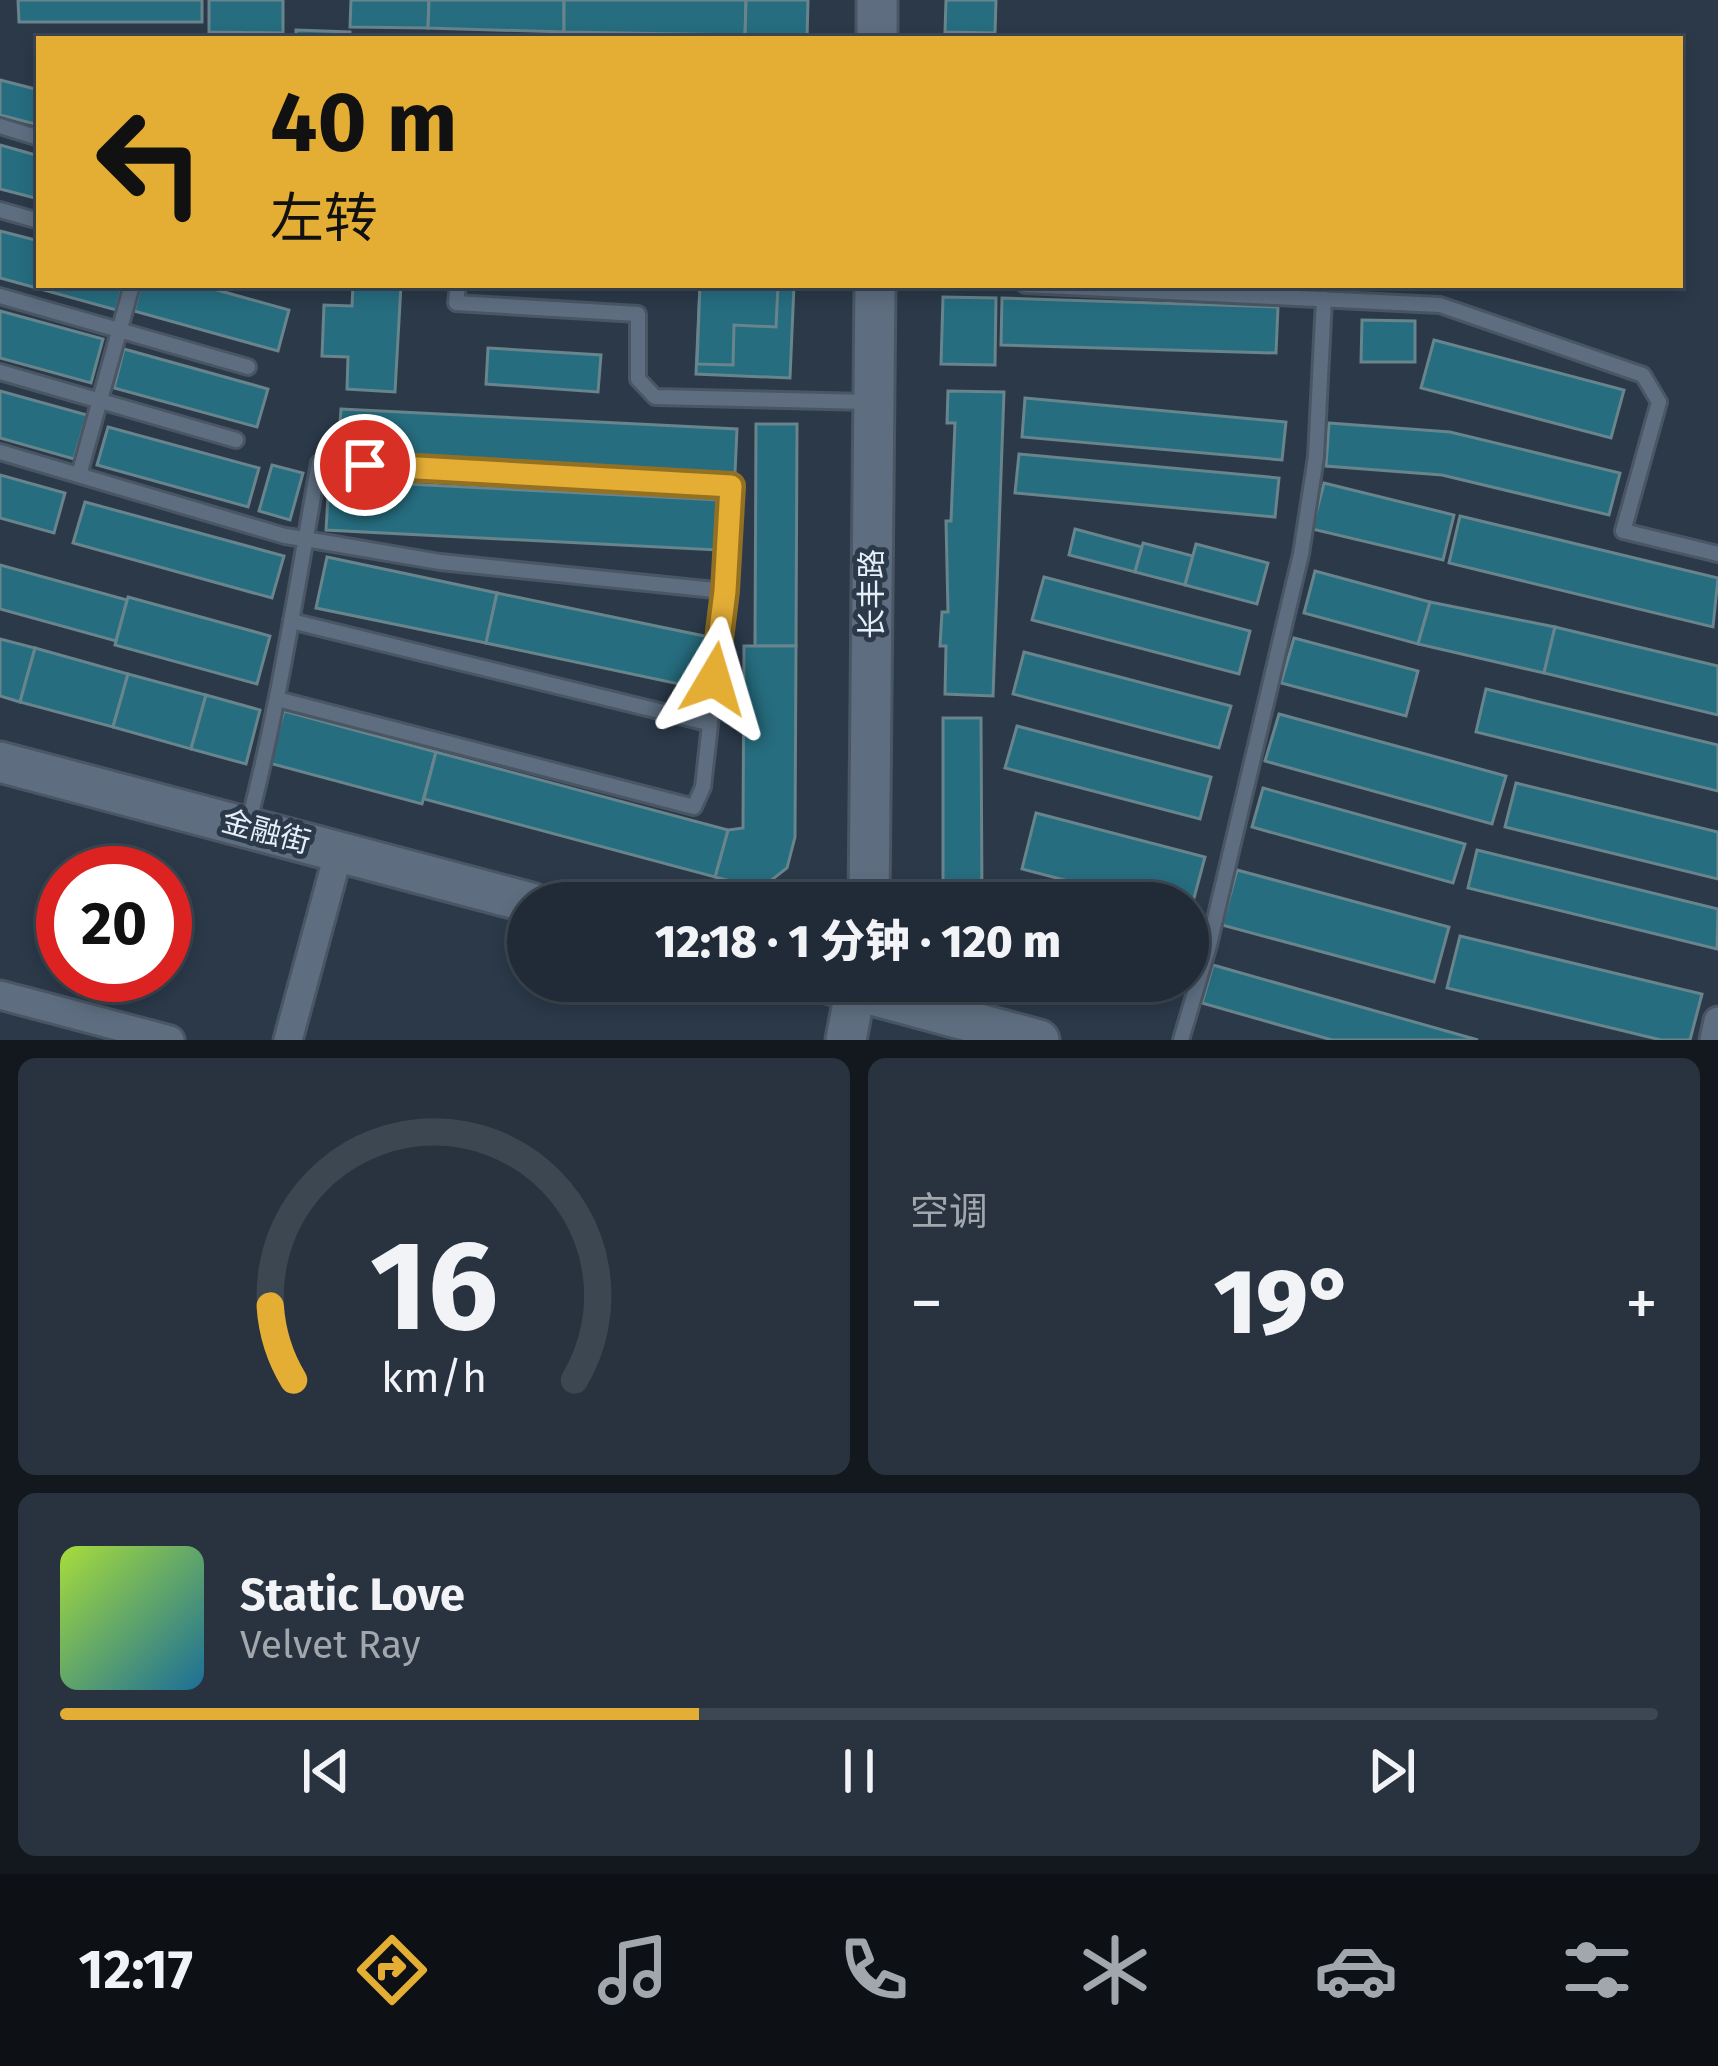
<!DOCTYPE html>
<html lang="zh">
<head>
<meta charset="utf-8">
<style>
	body { margin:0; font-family:"Fira Sans","Noto Sans SC",sans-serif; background:#28333f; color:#f1f3f6; height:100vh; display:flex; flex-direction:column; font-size:45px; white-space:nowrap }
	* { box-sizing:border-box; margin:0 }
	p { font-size:39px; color:#a2a7ad }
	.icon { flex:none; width:66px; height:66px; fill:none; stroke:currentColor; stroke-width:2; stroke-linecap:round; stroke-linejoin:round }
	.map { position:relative; height:1040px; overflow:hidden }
	.drawer { display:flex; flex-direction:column; gap:18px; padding:18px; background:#12181e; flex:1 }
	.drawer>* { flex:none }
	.hud { position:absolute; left:36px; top:36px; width:1647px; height:252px; border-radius:0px; box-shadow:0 6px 18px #0003,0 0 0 3px #3d4752; background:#e4ae35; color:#111; overflow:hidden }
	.speed { position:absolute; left:36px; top:846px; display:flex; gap:24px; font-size:60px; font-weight:700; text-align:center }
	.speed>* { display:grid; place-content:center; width:156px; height:156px; border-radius:50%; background:#202b37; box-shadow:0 6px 18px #0003,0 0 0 3px #3d4752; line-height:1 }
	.speed .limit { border:18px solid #d22; background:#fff; color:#111 }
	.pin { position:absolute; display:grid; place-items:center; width:102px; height:102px; color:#fff; margin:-51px; border:6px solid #fff; border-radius:50%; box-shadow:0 3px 12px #0007 }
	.me { position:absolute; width:132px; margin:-66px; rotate:7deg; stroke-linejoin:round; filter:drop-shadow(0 0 9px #0008) }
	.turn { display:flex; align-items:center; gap:42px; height:252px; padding:0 36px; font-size:54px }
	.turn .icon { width:156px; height:156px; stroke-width:2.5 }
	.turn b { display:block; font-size:84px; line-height:102px }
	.big { font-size:90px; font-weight:800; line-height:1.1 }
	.drawer .card { flex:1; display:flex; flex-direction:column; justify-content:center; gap:18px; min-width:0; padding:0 42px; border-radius:18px; background:#28333f }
	.drawer .dial { align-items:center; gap:0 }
	.dial svg { height:312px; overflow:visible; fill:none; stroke:#3d4752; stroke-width:7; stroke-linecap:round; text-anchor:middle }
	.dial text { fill:#f1f3f6; stroke:none }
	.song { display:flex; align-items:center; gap:36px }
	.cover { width:144px; height:144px; border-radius:18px; background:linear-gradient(135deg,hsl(80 70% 55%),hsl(200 70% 35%)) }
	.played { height:12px; border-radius:6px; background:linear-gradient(90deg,#e4ae35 40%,#3d4752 40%) }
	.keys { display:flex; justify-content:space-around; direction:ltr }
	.heat { display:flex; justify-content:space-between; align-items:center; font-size:66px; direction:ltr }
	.drawer .tiles { flex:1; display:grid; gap:18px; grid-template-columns:1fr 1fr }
	.card:last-child { grid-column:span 2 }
	.trip { position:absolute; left:507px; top:882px; width:702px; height:120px; border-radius:60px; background:#202b37; box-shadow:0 6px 18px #0003,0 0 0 3px #3d4752; font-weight:800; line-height:120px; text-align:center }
	.tabs { display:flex; height:192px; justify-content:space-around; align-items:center; background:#0d1116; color:#a2a7ad }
	.tabs .icon { width:84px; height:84px }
	.tabs .current { color:#e4ae35 }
	.tabs b { font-size:54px; color:#f1f3f6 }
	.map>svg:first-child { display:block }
	.building { fill:#266d7f; stroke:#68848c; stroke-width:3 }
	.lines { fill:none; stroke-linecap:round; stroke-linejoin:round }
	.lane-casing { stroke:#4a5664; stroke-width:20 }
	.street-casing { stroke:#4a5664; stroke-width:33 }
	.secondary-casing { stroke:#4a5664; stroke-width:45 }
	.lane { stroke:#5e6e80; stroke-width:14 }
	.street { stroke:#5e6e80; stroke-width:27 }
	.secondary { stroke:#5e6e80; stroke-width:39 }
	.route-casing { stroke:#947122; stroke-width:30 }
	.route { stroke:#e4ae35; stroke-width:21 }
	.labels { text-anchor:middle; stroke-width:10; stroke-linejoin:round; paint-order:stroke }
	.street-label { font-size:30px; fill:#e6eff9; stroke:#2b3949 }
</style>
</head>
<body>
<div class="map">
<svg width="1718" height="1040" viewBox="0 0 1718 1040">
	<rect width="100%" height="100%" fill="#2b3949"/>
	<g class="building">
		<polygon points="18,0 202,0 202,22 19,22"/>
		<polygon points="209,0 283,0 283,33 209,32"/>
		<polygon points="351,0 429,0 428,28 350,27"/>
		<polygon points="429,0 564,0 564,32 428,28"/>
		<polygon points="564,0 746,0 745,35 564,32"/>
		<polygon points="746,0 808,0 807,39 745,39"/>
		<polygon points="946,0 996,0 995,33 945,32"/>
		<polygon points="296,30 350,32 350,39 296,39"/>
		<polygon points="0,80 39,90 39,125 0,115"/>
		<polygon points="0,145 39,156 39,199 0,189"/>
		<polygon points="0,231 39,241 39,285 123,285 116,310 0,278"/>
		<polygon points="141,285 199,285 289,310 278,351 134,311"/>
		<polygon points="353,285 401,285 395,392 347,389 348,357 322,356 324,305 352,306"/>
		<polygon points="700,285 794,285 790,378 696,374"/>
		<polygon points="700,285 778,285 776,327 734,325 733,365 697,364"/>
		<polygon points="943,297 996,298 995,365 941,364"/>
		<polygon points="1002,298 1278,307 1276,353 1001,345"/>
		<polygon points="0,311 103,339 91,383 0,358"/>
		<polygon points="1362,320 1415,321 1415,362 1361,362"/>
		<polygon points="1434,340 1624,390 1611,438 1421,388"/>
		<polygon points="488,348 601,355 598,392 486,384"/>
		<polygon points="124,349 268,389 257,427 114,388"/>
		<polygon points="0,391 87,415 74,459 0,438"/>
		<polygon points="948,391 1004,392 993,696 945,694 946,646 940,646 942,612 948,612 946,521 951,521 955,423 947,423"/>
		<polygon points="1025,398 1286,422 1282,460 1022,437"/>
		<polygon points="341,409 737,429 735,473 338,453"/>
		<polygon points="1329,423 1450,432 1620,473 1609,515 1442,475 1326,466"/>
		<polygon points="756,424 797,424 796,646 755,646"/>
		<polygon points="108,427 259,468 248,507 97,465"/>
		<polygon points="1019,454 1279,478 1275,517 1015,493"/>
		<polygon points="272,465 303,473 290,520 259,511"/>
		<polygon points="0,475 65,493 54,533 0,518"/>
		<polygon points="329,480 720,500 717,550 326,530"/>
		<polygon points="1324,483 1454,515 1443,560 1312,529"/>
		<polygon points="85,502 284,556 272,598 73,543"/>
		<polygon points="1460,516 1718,578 1713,627 1449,563"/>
		<polygon points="1075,529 1142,547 1135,572 1069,555"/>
		<polygon points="1143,543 1193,556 1185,585 1135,572"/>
		<polygon points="1196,544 1268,563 1257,604 1185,585"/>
		<polygon points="327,557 497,593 486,643 316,608"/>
		<polygon points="0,565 127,600 116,641 0,609"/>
		<polygon points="1315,571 1430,602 1418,644 1304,613"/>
		<polygon points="1044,577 1250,631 1239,674 1032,620"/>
		<polygon points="497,593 709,637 698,688 486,643"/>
		<polygon points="128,597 270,636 257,684 115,645"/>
		<polygon points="1430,602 1555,627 1544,673 1418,644"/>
		<polygon points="1555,627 1718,666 1718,715 1544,673"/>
		<polygon points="1294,638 1418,671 1406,716 1281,683"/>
		<polygon points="0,639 35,648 20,702 0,696"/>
		<polygon points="744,646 796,646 795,837 787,868 760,889 715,877 728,830 743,828"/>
		<polygon points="35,648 128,674 113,727 20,702"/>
		<polygon points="1024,652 1231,706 1219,748 1013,694"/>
		<polygon points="128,674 206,695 191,749 113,727"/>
		<polygon points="1486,689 1718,745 1718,791 1476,732"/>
		<polygon points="206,695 260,710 246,764 191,749"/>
		<polygon points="284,711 436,752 422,804 269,763"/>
		<polygon points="1279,714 1506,776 1492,824 1265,761"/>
		<polygon points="943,718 981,718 982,903 943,903"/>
		<polygon points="1017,726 1211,777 1200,819 1005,768"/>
		<polygon points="436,752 728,830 715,877 424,799"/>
		<polygon points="1516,783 1718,832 1718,879 1505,827"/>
		<polygon points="1263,788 1465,844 1453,883 1252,827"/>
		<polygon points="1036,813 1205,857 1190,913 1188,903 1152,903 1022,869"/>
		<polygon points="1477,850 1718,909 1717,949 1468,888"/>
		<polygon points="1237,870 1449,927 1434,982 1222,925"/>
		<polygon points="1460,936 1702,994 1690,1040 1661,1040 1447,988"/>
		<polygon points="1213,965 1478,1040 1332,1040 1202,1003"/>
		<polygon points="1110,981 1168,981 1165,995"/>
	</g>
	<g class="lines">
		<g class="lane-casing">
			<g id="lane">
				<polyline points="0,126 39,138"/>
				<polyline points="0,210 39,221"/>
				<polyline points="458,285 456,303 638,314 638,379 655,397 869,402"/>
				<polyline points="1025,285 1440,305 1643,375 1659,402 1623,531 1718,554"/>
				<polyline points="0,296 248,367"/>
				<polyline points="0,372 236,440"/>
				<path d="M0,452L285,536L305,539L440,562L725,591L731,486L319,463C297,584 279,706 248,825"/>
				<polyline points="79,475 132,285"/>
				<polyline points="291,621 708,723"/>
				<polyline points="277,699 694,807 703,787 725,591"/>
				<polyline points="1181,1040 1209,945 1301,554 1316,457 1324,299"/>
			</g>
		</g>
		<g class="street-casing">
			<g id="street">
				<polyline points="0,995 170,1040"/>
				<polyline points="288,1040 339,851"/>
				<polyline points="1714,1040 1718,1021"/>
			</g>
		</g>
		<g class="secondary-casing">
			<g id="secondary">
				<polyline points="877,39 877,0"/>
				<polyline points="0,762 531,903"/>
				<polyline points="869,903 875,285"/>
				<polyline points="820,981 1039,1040"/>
				<polyline points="846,1040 857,981"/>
			</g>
		</g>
		<use href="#lane" class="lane"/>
		<use href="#street" class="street"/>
		<use href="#secondary" class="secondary"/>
	</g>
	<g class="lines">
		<g class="route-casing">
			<polyline id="route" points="365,465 731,486 725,591 714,679"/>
		</g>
		<use href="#route" class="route"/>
	</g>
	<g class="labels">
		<g class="street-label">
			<text transform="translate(872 594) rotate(-90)" y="10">长丰路</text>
			<text transform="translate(266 832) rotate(15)" y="10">金融街</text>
		</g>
	</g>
</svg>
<div class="speed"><div class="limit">20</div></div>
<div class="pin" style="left:365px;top:465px;background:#d93025"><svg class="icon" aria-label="arrive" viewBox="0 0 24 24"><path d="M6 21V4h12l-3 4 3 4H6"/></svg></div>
<svg class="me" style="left:714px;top:679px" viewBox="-20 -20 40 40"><path d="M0-17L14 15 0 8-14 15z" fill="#e4ae35" stroke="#fff" stroke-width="4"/></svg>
<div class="trip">12:18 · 1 分钟 · 120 m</div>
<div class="hud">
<div class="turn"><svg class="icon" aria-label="left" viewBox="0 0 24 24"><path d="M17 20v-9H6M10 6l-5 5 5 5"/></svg><div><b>40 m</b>左转</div></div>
</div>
</div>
<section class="drawer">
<div class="tiles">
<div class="card dial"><svg viewBox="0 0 100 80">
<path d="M14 69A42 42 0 1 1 86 69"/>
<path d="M14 69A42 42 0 0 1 8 50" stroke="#e4ae35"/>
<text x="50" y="56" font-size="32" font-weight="700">16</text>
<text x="50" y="72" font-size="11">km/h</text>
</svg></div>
<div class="card"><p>空调</p>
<div class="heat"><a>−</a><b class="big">19°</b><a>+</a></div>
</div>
<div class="card">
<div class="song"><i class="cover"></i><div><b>Static Love</b><p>Velvet Ray</p></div></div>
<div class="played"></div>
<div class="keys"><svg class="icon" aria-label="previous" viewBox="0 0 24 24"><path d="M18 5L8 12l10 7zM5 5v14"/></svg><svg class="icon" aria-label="pause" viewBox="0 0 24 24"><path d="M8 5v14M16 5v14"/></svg><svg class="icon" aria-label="next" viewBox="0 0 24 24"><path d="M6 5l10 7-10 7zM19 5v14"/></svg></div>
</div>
</div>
</section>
<nav class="tabs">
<b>12:17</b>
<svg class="icon current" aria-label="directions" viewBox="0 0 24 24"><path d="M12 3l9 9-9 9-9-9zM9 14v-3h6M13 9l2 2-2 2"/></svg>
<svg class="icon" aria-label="music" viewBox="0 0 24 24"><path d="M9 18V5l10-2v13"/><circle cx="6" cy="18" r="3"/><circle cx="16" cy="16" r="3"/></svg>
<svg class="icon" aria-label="phone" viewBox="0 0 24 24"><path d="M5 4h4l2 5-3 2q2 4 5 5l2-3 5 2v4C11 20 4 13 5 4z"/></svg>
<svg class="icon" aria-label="climate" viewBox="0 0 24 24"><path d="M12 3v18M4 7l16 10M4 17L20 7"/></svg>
<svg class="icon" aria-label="car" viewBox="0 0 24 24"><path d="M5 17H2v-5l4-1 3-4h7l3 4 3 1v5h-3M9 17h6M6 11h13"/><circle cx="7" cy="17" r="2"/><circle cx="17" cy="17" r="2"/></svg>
<svg class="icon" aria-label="filters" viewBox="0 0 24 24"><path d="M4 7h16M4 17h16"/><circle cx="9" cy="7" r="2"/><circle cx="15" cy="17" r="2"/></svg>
</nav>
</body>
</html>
